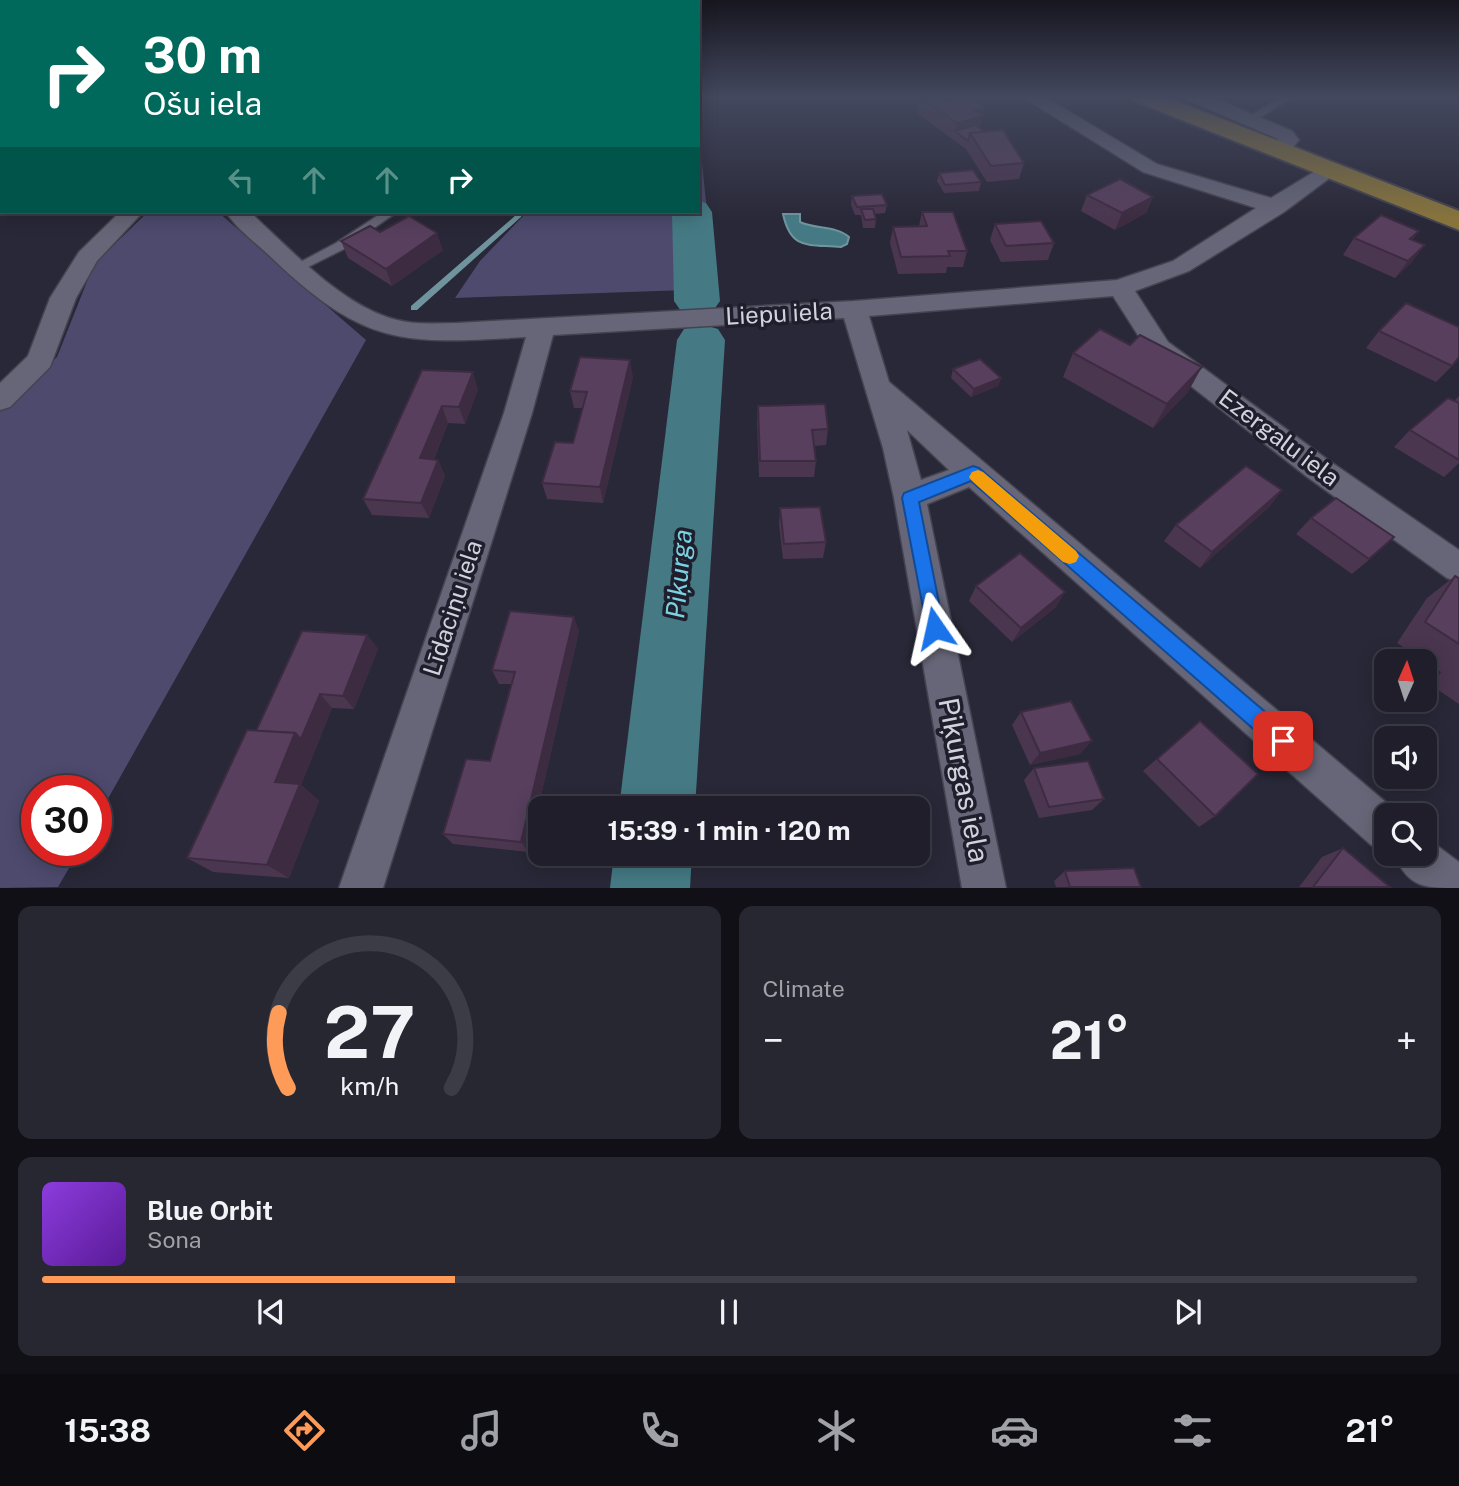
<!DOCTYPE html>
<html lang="en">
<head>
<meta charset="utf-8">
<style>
	body { margin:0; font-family:"Public Sans",sans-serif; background:#272732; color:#f1f3f6; height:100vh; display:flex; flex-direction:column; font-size:26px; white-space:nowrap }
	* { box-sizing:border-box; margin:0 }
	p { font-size:23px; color:#a1a2a8 }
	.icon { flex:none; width:38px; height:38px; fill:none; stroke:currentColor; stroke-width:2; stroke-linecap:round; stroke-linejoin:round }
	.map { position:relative; height:888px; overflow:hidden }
	.details { display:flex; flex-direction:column; gap:18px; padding:18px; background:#111017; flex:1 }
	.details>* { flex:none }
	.top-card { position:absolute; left:0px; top:0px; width:700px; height:214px; box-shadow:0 4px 18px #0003,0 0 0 2px #3c3c47; background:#00695c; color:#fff; overflow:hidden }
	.needle { width:46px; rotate:3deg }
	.buttons { position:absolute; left:1374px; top:649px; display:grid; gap:14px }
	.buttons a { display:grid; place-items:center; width:63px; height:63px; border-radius:14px; background:#1f1e2a; box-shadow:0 4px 18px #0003,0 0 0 2px #3c3c47; font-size:35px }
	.speed { position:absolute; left:21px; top:775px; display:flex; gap:14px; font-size:35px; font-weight:700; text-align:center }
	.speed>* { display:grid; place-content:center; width:91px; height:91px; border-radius:50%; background:#1f1e2a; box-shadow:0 4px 18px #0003,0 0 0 2px #3c3c47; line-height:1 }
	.speed .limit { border:10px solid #d22; background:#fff; color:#111 }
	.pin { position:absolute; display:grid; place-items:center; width:60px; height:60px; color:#fff; margin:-30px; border-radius:14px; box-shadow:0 4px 10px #0006 }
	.me { position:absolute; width:77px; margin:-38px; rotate:349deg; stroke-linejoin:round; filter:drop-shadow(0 0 5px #0008) }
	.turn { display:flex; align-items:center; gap:24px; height:147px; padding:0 28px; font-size:32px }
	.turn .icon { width:91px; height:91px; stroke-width:2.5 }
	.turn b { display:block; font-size:49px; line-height:60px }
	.lanes { display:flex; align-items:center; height:66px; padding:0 28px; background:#0003; justify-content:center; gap:35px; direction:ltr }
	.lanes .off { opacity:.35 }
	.big { font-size:52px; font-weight:700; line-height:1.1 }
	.details .card { flex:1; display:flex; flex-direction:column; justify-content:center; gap:10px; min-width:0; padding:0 24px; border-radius:14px; background:#272732 }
	.details .dial { align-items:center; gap:0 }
	.dial svg { height:182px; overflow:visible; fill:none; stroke:#3c3c47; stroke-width:7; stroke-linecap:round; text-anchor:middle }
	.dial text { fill:#f1f3f6; stroke:none }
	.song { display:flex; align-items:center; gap:21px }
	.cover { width:84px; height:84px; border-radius:10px; background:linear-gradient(135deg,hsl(270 70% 55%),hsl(270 70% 35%)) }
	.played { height:7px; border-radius:4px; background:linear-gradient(90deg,#fe9b59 30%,#3c3c47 30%) }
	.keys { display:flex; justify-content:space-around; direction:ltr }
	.heat { display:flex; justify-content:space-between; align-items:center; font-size:38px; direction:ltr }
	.details .tiles { flex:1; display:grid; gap:18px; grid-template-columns:1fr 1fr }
	.card:last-child { grid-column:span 2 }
	.trip { position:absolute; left:528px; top:796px; width:402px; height:70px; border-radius:14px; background:#1f1e2a; box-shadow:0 4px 18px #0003,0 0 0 2px #3c3c47; font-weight:700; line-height:70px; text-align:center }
	.dock { display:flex; height:112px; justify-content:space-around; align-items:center; background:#0c0c11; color:#a1a2a8 }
	.dock .icon { width:49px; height:49px }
	.dock .on { color:#fe9b59 }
	.dock b { font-size:32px; color:#f1f3f6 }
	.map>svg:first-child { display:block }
	.forest { fill:#4d4a6e }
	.water { fill:#457a84; stroke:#6f949e; stroke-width:2 }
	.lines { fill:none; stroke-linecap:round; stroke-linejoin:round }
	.stream { fill:#6f949e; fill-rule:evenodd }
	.river { fill:#457a84; fill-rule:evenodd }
	.lane-casing { stroke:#444350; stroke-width:3 }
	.street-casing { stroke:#444350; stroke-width:3 }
	.primary-casing { stroke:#444350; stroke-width:4 }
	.lane { fill:#676678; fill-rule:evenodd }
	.street { fill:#676678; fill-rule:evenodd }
	.primary { fill:#87743c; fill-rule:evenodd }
	.wall { fill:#4b3650 }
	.shaded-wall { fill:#3d2c41 }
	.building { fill:#573f5d; stroke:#3d2c41; stroke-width:2 }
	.route { fill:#1a73e8; stroke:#114b97; stroke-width:2 }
	.slow { fill:#f59e0b }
	.labels { text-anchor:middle; stroke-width:7; stroke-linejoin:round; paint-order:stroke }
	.street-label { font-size:24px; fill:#d2d2dc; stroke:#1f1e2d }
	.water-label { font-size:26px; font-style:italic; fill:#7ad2e2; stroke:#1f1e2d }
	.near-street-label { font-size:28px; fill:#d2d2dc; stroke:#1f1e2d }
</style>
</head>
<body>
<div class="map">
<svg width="1459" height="888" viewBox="0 0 1459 888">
	<rect width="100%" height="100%" fill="#292838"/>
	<g class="forest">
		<polygon points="698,124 715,289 455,298 480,261 527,212 698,212"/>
		<polygon points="148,212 218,212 366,340 96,820 96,791 37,791 37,850 79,851 58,887 0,888 0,412 57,357 94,264"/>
	</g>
	<path class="water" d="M783,214H800V222C815,229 837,226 849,237L847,244L841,247C809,244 791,251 783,214Z"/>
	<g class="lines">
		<polygon class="stream" points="517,212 523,212 521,217 417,310 411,310 411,306 516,215"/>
		<g class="river">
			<polygon points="698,201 706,203 712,212 720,301 713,311 697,316 681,311 674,301 672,212 698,212"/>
			<polygon points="701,324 718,329 725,340 695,808 619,808 677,340 684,329"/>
			<polygon points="614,854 692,854 690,888 610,888"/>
		</g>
		<g class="lane-casing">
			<g id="lane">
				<polygon points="1283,96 1295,96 1254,121 1245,119"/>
				<polygon points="383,212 397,212 344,249 302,270 297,271 291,267 336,243"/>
			</g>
		</g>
		<g class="street-casing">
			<g id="street">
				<path d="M1021,96H1043L1157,164L1271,198L1322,167H1336L1339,171L1284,212L1189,271L1135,291L1168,342L1328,460L1459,550V582L1447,578L1306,476L1150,354L1113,296L869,316L889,382L1401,815L1386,816V851L1371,845L969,487L927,504L1006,888H962L894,498L883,448L844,318L553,335L532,413L383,888H339L504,413L526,337C407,344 367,348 275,261C260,246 237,230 226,212H250C290,249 343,307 397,320C417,325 437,323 457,323L854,301L1117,280L1173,261L1256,208L1143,172ZM907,430L949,470L921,480Z"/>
				<polygon points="1186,96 1210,96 1292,131 1299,140 1286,156 1272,156 1269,152 1278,139 1188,100"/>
				<polygon points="120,212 143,212 97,261 76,298 50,367 10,407 0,410 0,383 28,356 50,298 79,252"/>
				<path d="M1424,836L1459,862V888C1425,888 1408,888 1394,854H1424Z"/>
			</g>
		</g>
		<g class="primary-casing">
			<polygon id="primary" points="1130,96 1163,96 1459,211 1459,230 1134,101"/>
		</g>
		<use href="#lane" class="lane"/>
		<use href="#street" class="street"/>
		<use href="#primary" class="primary"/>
	</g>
	<g class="wall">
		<polygon points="920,97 984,107 980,128 1024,163 1019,179 987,182 966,149 917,113"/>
		<polygon points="939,173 981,182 979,191 944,193 937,181"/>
		<polygon points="1087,195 1153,197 1146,213 1115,230 1081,211"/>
		<polygon points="852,196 887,205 885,213 874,214 876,219 875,228 863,228 861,215 855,215 851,205"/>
		<polygon points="922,212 967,251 963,267 947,267 946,273 898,274 890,243 893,227 919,226"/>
		<polygon points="995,224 1054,243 1048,260 1001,262 990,240"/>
		<polygon points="1419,231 1412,240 1412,262 1395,278 1343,255 1354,238"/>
		<polygon points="380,232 443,250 392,286 348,258 341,241"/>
		<polygon points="1379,331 1452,366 1436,382 1366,348"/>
		<polygon points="1073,353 1188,392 1153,428 1063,377"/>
		<polygon points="953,369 1001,378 998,386 971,397 951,378"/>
		<polygon points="422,370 478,389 465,424 448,423 434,459 438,460 445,476 429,518 372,515 363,499"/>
		<polygon points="633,377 603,503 547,499 542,483 573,443 583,408 574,408 570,391"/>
		<polygon points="1459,396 1459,403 1454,401"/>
		<polygon points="1459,403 1459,463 1444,477 1394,447 1410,430"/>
		<polygon points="758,406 828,429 826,445 814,446 816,461 814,477 759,477 757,423"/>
		<polygon points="1282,490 1269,507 1200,568 1164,541 1176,525"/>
		<polygon points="780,508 826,542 823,558 783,559 779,524"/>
		<polygon points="1311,518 1377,553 1352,574 1296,534"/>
		<polygon points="1455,576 1459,578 1459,704 1432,686 1441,672 1397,643 1427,598"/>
		<polygon points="976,586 1056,607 1012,642 969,601"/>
		<polygon points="579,631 528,852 453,844 443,834 490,761 511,684 499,684 492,670"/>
		<polygon points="367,635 378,649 354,709 332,708 301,785 319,801 289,878 213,872 187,858 256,731"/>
		<polygon points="1021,712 1080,754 1030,765 1012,725"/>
		<polygon points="1200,721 1215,816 1199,827 1143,771"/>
		<polygon points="1034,768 1104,799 1092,810 1039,818 1024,780"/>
		<polygon points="1343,848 1390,887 1299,887 1322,857"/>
		<polygon points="1065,871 1141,887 1056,887 1054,881"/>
	</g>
	<g class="shaded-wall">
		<polygon points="984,107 979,132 970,133 955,131 957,123 974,110"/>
		<polygon points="2,122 2,140 1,140 0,123"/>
		<polygon points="1153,197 1146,213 1115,230 1122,213"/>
		<polygon points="437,233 443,250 392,286 386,269"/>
		<polygon points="1425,245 1412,262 1395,278 1408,261"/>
		<polygon points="630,360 633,377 603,503 600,487"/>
		<polygon points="1202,367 1188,392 1153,428 1167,404"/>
		<polygon points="473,372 478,389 465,424 459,407"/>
		<polygon points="1001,378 998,386 971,397 974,389"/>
		<polygon points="442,406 448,423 427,475 420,458"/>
		<polygon points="438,460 445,476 429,518 421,503"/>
		<polygon points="1282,490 1269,507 1200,568 1212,552"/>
		<polygon points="1065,592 1056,607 1012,642 1021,628"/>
		<polygon points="574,617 579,631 528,852 521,842"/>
		<polygon points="367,635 378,649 354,709 343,696"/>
		<polygon points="320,694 332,708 301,785 319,801 289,878 267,865 275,782 295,733"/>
		<polygon points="1092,741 1080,754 1030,765 1040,753"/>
	</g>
	<g class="building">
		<polygon points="926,96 938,96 947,102 968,96 984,107 974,110 983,116 957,123 920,97"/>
		<polygon points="2,103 2,122 0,123 0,104"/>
		<polygon points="976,125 984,132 970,133 968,141 955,131"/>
		<polygon points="1003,130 1024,163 991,166 970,133"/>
		<polygon points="973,170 981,182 945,185 939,173"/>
		<polygon points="1120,179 1153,197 1122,213 1087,195"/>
		<polygon points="882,194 887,205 857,207 852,196"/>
		<polygon points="861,209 873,209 876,219 865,220"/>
		<polygon points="922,212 953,212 967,251 948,251 950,256 901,257 893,227 927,226"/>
		<polygon points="1381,215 1419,231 1410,239 1425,245 1408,261 1354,238"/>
		<polygon points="409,216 437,233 386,269 341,241 370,226 380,232"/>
		<polygon points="1041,221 1054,243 1006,246 995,224"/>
		<polygon points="1406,303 1459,327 1459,357 1452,366 1379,331"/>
		<polygon points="1100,329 1130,345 1140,335 1202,367 1167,404 1073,353"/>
		<polygon points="580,357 630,360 600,487 542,483 555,442 573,443 587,392 570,391"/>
		<polygon points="980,359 1001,378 974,389 953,369"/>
		<polygon points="422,370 473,372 459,407 442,406 420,458 438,460 421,503 363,499"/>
		<polygon points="1448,398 1459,403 1459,460 1410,430"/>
		<polygon points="825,404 828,429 812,430 816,461 760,461 758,406"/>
		<polygon points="1246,466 1282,490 1212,552 1176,525"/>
		<polygon points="1336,498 1394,537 1369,559 1311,518"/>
		<polygon points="820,507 826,542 784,544 780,508"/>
		<polygon points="1020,553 1065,592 1021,628 976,586"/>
		<polygon points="1455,576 1459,578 1459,644 1425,622"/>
		<polygon points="510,611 574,617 521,842 443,834 466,759 490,761 515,672 492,670"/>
		<polygon points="302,631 367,635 343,696 320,694 301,739 295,733 256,731"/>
		<polygon points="1071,701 1092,741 1040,753 1021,712"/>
		<polygon points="1200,721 1258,774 1215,816 1157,759"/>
		<polygon points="247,730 295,733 275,782 300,784 267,865 187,858"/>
		<polygon points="1088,761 1104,799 1049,807 1034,768"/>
		<polygon points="1343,848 1390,887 1313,887"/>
		<polygon points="1134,868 1141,887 1070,887 1065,871"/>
	</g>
	<linearGradient id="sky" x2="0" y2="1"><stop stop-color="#17161f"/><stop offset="0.44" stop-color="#43485e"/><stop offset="1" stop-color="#43485e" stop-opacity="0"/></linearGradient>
	<rect width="1459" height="220" fill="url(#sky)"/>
	<polygon class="route" points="973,466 979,468 1290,733 1293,741 1290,748 1283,751 1275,748 971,481 919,502 944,628 942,634 935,637 928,634 902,498 904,493"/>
	<polygon class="slow" points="978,470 983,472 1076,551 1079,556 1076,562 1070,564 1063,562 972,481 969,477 972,472"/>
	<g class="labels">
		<g class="street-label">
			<text transform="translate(779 314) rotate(-3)" y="8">Liepu iela</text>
			<text transform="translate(1279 438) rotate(37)" y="8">Ezergalu iela</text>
			<text transform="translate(453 608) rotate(-72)" y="8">Līdaciņu iela</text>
		</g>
		<g class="water-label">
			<text transform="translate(679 574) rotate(-85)" y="9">Piķurga</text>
		</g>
		<g class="near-street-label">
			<text transform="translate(964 780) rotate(79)" y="10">Piķurgas iela</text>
		</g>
	</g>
</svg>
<div class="buttons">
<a><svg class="needle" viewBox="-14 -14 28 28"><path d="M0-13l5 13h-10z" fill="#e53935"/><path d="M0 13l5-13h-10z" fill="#a1a2a8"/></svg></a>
<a><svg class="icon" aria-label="sound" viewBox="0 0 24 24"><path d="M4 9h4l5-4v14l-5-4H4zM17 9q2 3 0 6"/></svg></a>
<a><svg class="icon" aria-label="search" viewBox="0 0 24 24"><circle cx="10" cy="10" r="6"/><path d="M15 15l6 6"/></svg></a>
</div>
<div class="speed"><div class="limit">30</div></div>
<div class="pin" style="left:1283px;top:741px;background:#d93025"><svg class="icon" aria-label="arrive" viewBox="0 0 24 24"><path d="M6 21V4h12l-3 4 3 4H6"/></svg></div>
<svg class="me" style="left:935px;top:628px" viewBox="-20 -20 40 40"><path d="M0-17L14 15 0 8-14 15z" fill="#1a73e8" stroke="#fff" stroke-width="4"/></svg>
<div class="trip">15:39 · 1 min · 120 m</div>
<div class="top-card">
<div class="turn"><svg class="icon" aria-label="right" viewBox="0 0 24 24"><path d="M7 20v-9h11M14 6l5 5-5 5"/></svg><div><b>30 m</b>Ošu iela</div></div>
<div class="lanes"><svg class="icon off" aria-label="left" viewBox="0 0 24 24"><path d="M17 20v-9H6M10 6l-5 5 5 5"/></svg><svg class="icon off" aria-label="ahead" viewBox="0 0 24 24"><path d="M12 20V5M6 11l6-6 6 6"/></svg><svg class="icon off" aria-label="ahead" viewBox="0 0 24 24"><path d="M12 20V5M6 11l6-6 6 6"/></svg><svg class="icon" aria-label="right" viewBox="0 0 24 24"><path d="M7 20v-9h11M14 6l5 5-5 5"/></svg></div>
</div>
</div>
<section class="details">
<div class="tiles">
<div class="card dial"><svg viewBox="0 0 100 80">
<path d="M14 69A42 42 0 1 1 86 69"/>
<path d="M14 69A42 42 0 0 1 10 36" stroke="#fe9b59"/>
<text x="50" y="56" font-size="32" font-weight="700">27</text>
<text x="50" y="72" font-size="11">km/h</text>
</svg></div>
<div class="card"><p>Climate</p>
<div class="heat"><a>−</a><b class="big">21°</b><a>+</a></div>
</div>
<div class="card">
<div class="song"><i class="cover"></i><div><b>Blue Orbit</b><p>Sona</p></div></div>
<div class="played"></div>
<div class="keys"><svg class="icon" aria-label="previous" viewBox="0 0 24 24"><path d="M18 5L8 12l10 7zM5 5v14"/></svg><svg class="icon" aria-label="pause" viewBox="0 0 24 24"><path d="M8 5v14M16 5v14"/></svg><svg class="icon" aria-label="next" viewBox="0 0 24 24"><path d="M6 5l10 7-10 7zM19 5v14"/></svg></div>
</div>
</div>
</section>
<nav class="dock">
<b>15:38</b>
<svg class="icon on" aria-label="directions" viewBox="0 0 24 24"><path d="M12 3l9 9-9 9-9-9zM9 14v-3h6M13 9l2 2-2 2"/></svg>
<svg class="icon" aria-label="music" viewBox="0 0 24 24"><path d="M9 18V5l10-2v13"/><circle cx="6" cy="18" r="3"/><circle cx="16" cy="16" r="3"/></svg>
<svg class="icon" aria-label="phone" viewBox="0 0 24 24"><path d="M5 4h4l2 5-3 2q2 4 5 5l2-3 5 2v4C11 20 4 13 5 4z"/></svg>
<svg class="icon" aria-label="climate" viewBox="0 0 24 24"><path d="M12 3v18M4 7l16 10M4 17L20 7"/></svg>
<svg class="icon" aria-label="car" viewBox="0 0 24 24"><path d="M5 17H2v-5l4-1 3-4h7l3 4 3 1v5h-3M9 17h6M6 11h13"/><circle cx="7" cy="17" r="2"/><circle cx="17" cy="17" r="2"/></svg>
<svg class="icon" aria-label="filters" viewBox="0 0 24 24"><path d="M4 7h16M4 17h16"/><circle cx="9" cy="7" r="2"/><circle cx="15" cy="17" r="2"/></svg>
<b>21°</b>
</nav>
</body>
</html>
